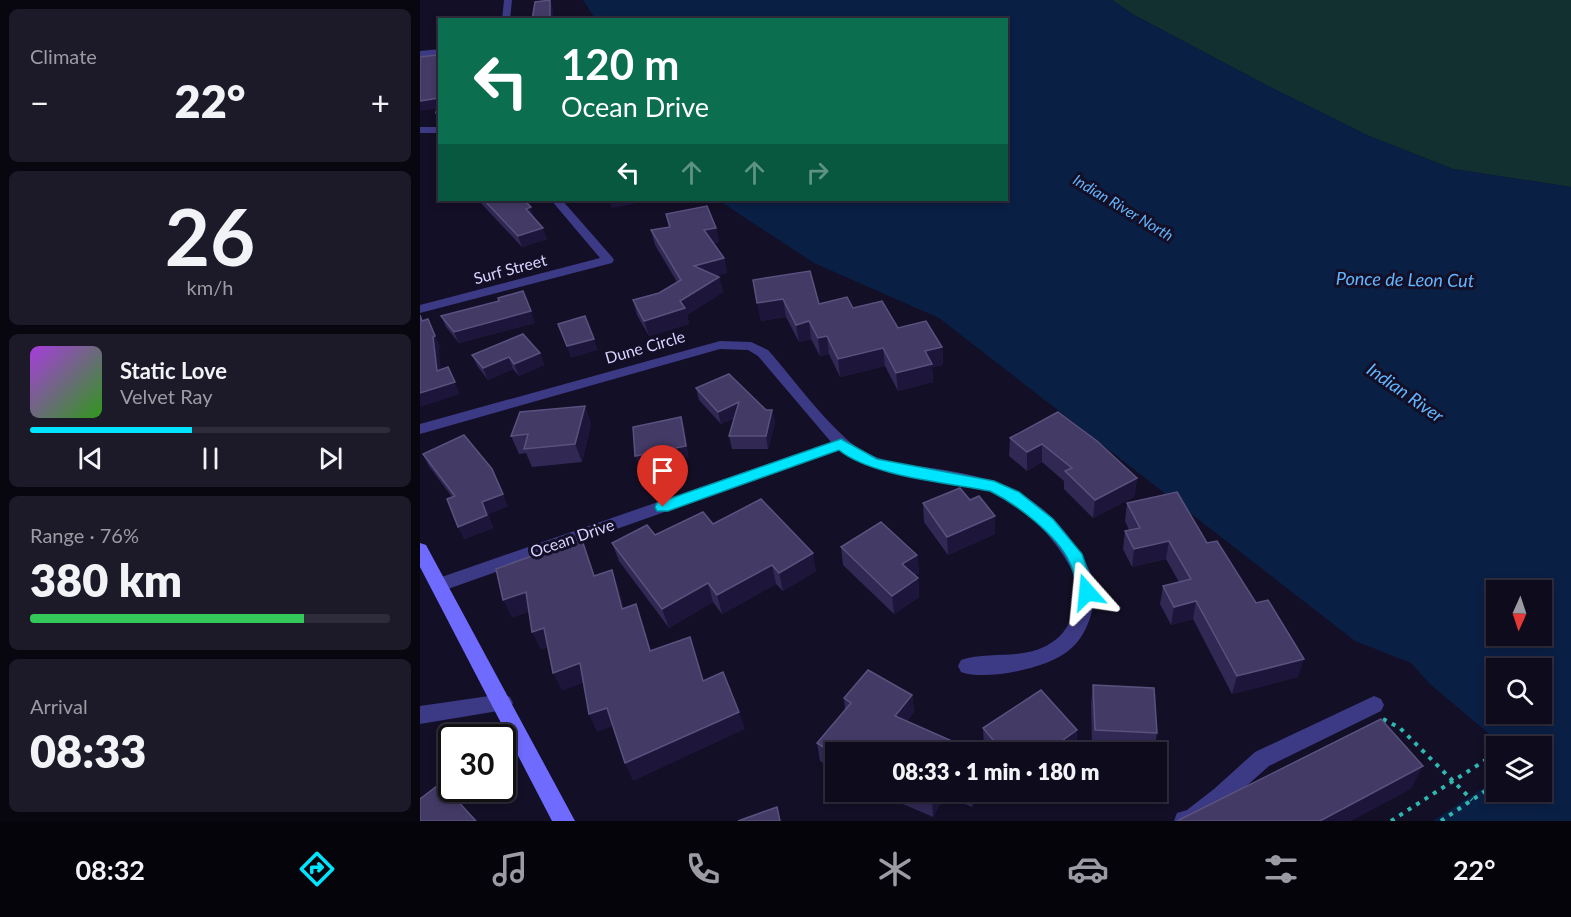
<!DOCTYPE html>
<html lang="en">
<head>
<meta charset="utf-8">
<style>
	body { margin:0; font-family:Lato,sans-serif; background:#1c1929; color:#f1f3f6; height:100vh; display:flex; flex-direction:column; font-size:22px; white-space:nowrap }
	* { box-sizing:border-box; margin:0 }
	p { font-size:20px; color:#9b9ba3 }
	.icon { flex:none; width:33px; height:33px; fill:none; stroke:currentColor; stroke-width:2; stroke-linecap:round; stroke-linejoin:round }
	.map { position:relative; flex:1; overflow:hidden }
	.sheet { display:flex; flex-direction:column; gap:9px; padding:9px; background:#08060f; width:420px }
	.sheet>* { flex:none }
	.banner { position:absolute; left:18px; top:18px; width:570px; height:183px; border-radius:0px; box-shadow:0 3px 9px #0003,0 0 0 2px #2e2b3b; background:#0b6e4f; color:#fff; overflow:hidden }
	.needle { width:39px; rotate:183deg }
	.fabs { position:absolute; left:1066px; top:580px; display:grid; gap:12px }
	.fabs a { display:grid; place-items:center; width:66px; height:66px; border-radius:0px; background:#0e0b1c; box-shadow:0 3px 9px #0003,0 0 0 2px #2e2b3b; font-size:30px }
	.speed { position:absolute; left:18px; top:724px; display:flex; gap:12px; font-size:30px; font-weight:700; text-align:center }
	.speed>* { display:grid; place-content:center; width:78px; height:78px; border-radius:50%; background:#0e0b1c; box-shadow:0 3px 9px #0003,0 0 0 2px #2e2b3b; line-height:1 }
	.speed .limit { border:3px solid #111; border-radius:9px; background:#fff; color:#111 }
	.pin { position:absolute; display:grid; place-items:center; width:51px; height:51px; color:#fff; margin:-62px -26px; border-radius:50% 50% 50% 0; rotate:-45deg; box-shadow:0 0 6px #0007 }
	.pin .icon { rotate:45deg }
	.me { position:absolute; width:66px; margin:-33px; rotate:342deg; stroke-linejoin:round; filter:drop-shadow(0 0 4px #0008) }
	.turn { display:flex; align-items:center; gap:21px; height:126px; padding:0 24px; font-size:27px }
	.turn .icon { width:78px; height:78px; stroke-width:2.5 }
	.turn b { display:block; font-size:42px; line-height:51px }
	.lanes { display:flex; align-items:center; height:57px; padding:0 24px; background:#0003; justify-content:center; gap:30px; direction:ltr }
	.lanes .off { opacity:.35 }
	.big { font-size:45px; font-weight:800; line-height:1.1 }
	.sheet .widget { flex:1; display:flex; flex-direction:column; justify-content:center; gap:9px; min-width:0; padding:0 21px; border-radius:9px; background:#1c1929 }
	.sheet .dial { align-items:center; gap:0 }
	.dial b { font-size:78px; line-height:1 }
	.song { display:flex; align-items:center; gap:18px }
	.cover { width:72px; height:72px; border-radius:9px; background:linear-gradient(135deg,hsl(280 70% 55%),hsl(110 70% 35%)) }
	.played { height:6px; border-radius:3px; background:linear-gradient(90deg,#00e5ff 45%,#2e2b3b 45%) }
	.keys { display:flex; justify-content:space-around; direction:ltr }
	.heat { display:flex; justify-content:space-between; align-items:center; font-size:33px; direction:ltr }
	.charge { height:9px; border-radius:4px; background:linear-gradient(90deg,#34c759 76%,#2e2b3b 0) }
	.trip { position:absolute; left:405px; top:742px; width:342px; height:60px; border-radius:0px; background:#0e0b1c; box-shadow:0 3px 9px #0003,0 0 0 2px #2e2b3b; font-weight:800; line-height:60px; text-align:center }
	.tabs { display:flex; height:96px; justify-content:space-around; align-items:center; background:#06040b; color:#9b9ba3 }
	.tabs .icon { width:42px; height:42px }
	.tabs .on { color:#00e5ff }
	.tabs b { font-size:27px; color:#f1f3f6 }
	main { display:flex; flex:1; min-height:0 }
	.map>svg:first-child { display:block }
	.green { fill:#12302f }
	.water { fill:#0a1f44; fill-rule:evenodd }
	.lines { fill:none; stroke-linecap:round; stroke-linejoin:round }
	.path { stroke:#2fb8b0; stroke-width:4; stroke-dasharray:4 6; stroke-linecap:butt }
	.street { fill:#3d3a85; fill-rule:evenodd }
	.secondary { fill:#6f6bff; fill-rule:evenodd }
	.wall { fill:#312854 }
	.shaded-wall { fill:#1d163a }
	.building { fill:#433a66; stroke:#5a527e; stroke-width:1.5 }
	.route { fill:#00e5ff; stroke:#0095a6; stroke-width:1.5 }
	.labels { text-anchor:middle; stroke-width:6; stroke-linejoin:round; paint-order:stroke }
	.far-water-label { font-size:15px; font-style:italic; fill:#62b6ff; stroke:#130f26 }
	.street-label { font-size:16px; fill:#d9d4ff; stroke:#130f26 }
	.water-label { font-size:18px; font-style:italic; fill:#62b6ff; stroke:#130f26 }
</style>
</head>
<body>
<main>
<section class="sheet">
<div class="widget"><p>Climate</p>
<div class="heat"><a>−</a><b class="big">22°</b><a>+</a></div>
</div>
<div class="widget dial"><b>26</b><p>km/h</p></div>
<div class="widget">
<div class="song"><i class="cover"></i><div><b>Static Love</b><p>Velvet Ray</p></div></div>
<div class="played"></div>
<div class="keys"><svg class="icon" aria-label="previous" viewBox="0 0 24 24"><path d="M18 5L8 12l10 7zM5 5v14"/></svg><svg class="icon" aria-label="pause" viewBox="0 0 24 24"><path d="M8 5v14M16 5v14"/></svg><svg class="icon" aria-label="next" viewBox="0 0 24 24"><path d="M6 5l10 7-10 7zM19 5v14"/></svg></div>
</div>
<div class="widget"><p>Range · 76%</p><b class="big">380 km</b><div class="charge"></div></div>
<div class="widget"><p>Arrival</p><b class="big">08:33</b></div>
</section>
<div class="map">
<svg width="1151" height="821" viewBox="0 0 1151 821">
	<rect width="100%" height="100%" fill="#130f26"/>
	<polygon class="green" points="692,0 1151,0 1151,187 1033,169 949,136 850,87 714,15"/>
	<path class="water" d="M163,0H692L714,15L850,87L949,136L1033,169L1151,187V821H1013L1077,779V792H1122V747H1080V743L1010,684L991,663L935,641L519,318L394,263L298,200H586V20H176ZM1077,591H1122V636H1077ZM1077,669H1122V714H1077Z"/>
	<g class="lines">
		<g class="path">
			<polyline points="963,719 980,728 1052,800"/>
			<polyline points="1088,792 1096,799"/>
			<polyline points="971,821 1075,754"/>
			<polyline points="1021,821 1077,783"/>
		</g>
		<g class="street">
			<polygon points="84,0 92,0 90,20 82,20"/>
			<polygon points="20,49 20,55 0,57 0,51"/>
			<rect x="0" y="127" width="20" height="6"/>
			<polygon points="131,200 142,200 192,257 194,260 192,263 0,313 0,305 180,258"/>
			<path d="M300,341L331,342L348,350C373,378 411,431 441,450C461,462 487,465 511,468C576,477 618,491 657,548C671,569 679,587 672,611C665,638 652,653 626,663C605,671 563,680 541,672L538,666L541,660C568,651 598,660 626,646C645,636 651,622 656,603C661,584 651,567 641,552C624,527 597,502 568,491C518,471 467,483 419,450L25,590L19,592L13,590L10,585L13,580L411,442L338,356L328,350L300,349L0,434V424Z"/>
			<polygon points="83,694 90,697 93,703 90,709 0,724 0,706"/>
			<polygon points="954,696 961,699 964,705 961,711 849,766 787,821 754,821 757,813 767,810 794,789 835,752"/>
		</g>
		<polygon class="secondary" points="0,543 6,545 155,821 132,821 0,567"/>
	</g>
	<g class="wall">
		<polygon points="58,200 104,200 127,239 102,247"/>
		<polygon points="246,214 296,228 299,242 294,243 304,258 307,273 296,276 299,277 303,292 267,315 269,324 229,336 217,315 213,300 239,293 257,282 235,245 231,230 249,227"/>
		<polygon points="333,280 399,304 433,308 478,328 522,347 523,365 512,367 513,382 478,391 465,366 420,377 409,354 400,356 391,339 379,342 366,317 341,321"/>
		<polygon points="21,316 115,323 39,343 26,327"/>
		<polygon points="120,353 124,365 99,376 93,369 68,380 58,367 52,355"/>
		<polygon points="276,388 346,410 352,410 355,422 348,449 312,449 309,436 314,418 301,424 279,400"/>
		<polygon points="165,406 171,424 162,462 112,467 106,453 99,454 91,436"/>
		<polygon points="638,412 717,478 714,497 673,518 644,489 644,481 622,462 607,471 589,456 590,438"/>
		<polygon points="3,454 88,506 68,514 73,528 44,539 32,497 9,466"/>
		<polygon points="503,503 575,534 528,555 504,522"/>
		<polygon points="707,503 787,543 878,677 812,694 773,619 751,625 740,604 743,586 759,582 746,559 712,567 703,549 705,531 709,530 705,521"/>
		<polygon points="293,524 396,571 363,591 356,584 302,614 293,602 249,628 199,561 192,543"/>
		<polygon points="421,547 497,555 499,573 495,575 498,578 499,597 474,614 423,565"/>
		<polygon points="673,685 737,733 734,751 672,748 671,703"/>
		<polygon points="492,695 494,712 487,721 539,744 540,753 416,753 416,771 400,761 397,743 425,710 424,698"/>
		<polygon points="563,728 657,730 656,748 648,753 570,753 564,746"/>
		<polygon points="455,792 560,792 552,807 525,795 513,817"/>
	</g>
	<g class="shaded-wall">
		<polygon points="130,0 133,9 133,20 130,20"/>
		<polygon points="19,98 20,108 0,111 0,101"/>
		<polygon points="20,112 20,122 16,113"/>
		<polygon points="189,200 232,200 192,208"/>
		<polygon points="111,207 115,218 109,220 106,209"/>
		<polygon points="123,228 127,239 102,247 98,236"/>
		<polygon points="296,228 299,242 288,244 284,230"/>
		<polygon points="304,258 307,273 278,281 274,266"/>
		<polygon points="299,277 303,292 267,315 269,324 229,336 224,321 260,301"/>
		<polygon points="363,299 366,317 341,321 337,303"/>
		<polygon points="111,311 115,323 39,343 34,332"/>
		<polygon points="8,319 21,348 19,349 22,383 17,371"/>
		<polygon points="389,321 391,339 379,342 376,325"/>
		<polygon points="407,336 409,354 400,356 398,338"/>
		<polygon points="174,339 178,350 151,358 147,346"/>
		<polygon points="522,347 523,365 512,367 513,382 478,391 476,373 505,351"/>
		<polygon points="463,348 465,366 420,377 418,359"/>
		<polygon points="120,353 124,365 99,376 94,364"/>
		<polygon points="89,357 93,369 68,380 63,368"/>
		<polygon points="28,367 40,394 0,407 0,393"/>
		<polygon points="319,402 321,414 301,424 298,412"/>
		<polygon points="165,406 171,424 162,462 155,444"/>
		<polygon points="352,410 355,422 348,449 346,436"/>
		<polygon points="261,417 265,429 269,458 219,469 215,456"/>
		<polygon points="622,444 622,462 607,471 607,452"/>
		<polygon points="72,469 88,506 68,514 73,528 44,539 38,527 62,502"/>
		<polygon points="717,478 714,497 673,518 675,500"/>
		<polygon points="575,516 575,534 528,555 527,537"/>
		<polygon points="162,540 169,558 181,595 174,576"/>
		<polygon points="749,541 746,559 712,567 714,549"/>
		<polygon points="393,553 396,571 363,591 359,573"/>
		<polygon points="497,555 499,573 484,582 482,564"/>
		<polygon points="352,565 356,584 302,614 297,595"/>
		<polygon points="192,570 199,589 209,628 202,609"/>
		<polygon points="498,578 499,597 474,614 472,596"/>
		<polygon points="288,583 293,602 249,628 242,609"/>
		<polygon points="106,592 114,610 92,618 83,600"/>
		<polygon points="776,601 773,619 751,625 754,607"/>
		<polygon points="216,604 223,623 237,669 230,651"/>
		<polygon points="124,628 132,646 121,650 112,632"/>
		<polygon points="884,659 878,677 812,694 817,676"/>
		<polygon points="160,663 168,681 142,691 133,673"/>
		<polygon points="492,695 494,712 477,734 475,716"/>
		<polygon points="187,708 196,725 177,732 169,714"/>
		<polygon points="319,712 325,729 213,781 205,763"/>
		<polygon points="657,730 656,748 648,753 625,753"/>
		<polygon points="539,744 540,753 534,753"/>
		<polygon points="1003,766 991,789 931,821 900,821"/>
		<polygon points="516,792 525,792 525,795 513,817 512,800"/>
		<polygon points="552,792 560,792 552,807"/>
	</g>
	<g class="building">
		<polygon points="130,0 130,20 112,20 115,2"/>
		<polygon points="20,50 20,112 16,113 19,98 0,101 0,57 17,55"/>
		<polygon points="64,200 104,200 111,207 106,209 123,228 98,236"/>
		<polygon points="287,206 296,228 284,230 304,258 274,266 299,277 260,301 265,308 224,321 213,300 239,293 261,280 231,230 250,227 246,214"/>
		<polygon points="390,271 399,304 427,297 433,308 462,301 478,328 506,321 522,347 505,351 512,364 476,373 463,348 418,359 407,336 398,338 389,321 376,325 363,299 337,303 333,280"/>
		<polygon points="103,291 111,311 34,332 21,316 79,301 78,298"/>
		<polygon points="0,315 2,321 8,319 15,336 13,337 17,371 28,367 35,382 0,393"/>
		<polygon points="165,316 174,339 147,346 138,324"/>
		<polygon points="103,334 120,353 94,364 89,357 63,368 52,355"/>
		<polygon points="309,374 346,410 352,410 346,436 309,436 319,402 298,412 276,388"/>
		<polygon points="165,406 155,444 104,449 108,434 91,436 100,412"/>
		<polygon points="638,412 677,441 717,478 675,500 645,471 652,468 622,444 607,452 590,438"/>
		<polygon points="261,417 266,446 215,456 213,427"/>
		<polygon points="44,435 72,469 83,494 62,502 67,515 38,527 27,499 35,496 3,454"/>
		<polygon points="540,488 550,500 559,496 575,516 527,537 503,503"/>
		<polygon points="757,492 787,543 797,541 836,603 848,600 884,659 817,676 776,601 754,607 743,586 771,579 749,541 714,549 705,531 720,528 707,503"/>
		<polygon points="341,499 393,553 359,573 352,565 297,595 288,583 242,609 192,543 227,525 235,535 283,512 293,524"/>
		<polygon points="461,522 497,555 482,564 498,578 472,596 421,547"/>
		<polygon points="156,540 162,540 174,576 192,570 202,609 216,604 230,651 270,637 283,681 303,672 319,712 205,763 187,708 169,714 160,663 133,673 124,628 112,632 106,592 83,600 76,569"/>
		<polygon points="448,670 492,695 475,716 539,744 534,753 416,753 416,755 397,743 431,703 424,698"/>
		<polygon points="673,685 734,688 737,733 675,730"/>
		<polygon points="621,690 657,730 625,753 584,753 563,728"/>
		<polygon points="961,719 1003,766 900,821 757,821"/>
		<polygon points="21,783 56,821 0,821 0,799"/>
		<polygon points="494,792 516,792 512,800"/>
		<polygon points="357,807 360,821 318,821"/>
	</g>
	<path class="route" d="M421,439L457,459L574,481L599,492L633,519L662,554L675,592L673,596L667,598L661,596C655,585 655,572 649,561C636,534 596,504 570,491C529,483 450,476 419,450L248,511H237L235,507L237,503Z"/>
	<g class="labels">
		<g class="far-water-label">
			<text transform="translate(703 208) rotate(31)" y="5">Indian River North</text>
		</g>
		<g class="street-label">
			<text transform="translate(90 269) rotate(-15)" y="6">Surf Street</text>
			<text transform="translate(225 347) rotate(-16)" y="6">Dune Circle</text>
			<text transform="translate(152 538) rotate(-19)" y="6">Ocean Drive</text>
		</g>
		<g class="water-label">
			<text transform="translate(985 280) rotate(1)" y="6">Ponce de Leon Cut</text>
			<text transform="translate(985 393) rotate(35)" y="6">Indian River</text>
		</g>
	</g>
</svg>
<div class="fabs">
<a><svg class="needle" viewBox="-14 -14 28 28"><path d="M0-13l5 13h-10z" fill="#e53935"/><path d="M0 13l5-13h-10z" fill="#9b9ba3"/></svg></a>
<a><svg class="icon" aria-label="search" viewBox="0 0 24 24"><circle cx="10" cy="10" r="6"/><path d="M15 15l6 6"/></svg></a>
<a><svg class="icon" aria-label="layers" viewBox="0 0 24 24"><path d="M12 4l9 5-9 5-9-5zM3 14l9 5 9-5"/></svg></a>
</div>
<div class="speed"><div class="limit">30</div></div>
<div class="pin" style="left:243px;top:507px;background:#d93025"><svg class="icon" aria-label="arrive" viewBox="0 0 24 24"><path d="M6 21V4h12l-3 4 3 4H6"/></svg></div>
<svg class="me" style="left:667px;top:592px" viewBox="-20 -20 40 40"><path d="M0-17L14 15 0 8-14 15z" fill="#00e5ff" stroke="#fff" stroke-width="4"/></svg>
<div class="trip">08:33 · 1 min · 180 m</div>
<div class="banner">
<div class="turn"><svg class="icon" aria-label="left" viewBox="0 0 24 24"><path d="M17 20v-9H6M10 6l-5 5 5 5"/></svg><div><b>120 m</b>Ocean Drive</div></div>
<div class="lanes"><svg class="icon" aria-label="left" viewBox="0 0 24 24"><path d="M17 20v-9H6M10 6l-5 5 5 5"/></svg><svg class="icon off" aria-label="ahead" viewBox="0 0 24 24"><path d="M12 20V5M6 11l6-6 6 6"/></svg><svg class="icon off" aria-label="ahead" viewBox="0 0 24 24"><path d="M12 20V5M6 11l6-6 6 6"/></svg><svg class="icon off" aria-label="right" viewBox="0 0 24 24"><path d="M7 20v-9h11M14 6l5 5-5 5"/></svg></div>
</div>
</div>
</main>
<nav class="tabs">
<b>08:32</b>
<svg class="icon on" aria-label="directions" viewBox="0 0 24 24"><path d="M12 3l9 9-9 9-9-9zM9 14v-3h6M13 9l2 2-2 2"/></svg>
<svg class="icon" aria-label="music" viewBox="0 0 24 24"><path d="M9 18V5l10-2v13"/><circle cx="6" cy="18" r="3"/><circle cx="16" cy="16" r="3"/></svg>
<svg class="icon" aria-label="phone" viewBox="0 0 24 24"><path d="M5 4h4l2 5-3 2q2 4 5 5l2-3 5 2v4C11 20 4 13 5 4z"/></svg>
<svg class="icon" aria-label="climate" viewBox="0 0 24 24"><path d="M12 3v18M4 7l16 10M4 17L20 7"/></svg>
<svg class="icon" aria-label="car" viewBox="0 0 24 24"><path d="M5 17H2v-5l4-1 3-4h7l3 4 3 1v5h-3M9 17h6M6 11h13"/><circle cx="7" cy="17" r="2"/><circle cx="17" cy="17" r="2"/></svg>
<svg class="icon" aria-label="filters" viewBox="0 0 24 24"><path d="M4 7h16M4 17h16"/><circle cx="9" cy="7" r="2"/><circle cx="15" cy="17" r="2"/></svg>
<b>22°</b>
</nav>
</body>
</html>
